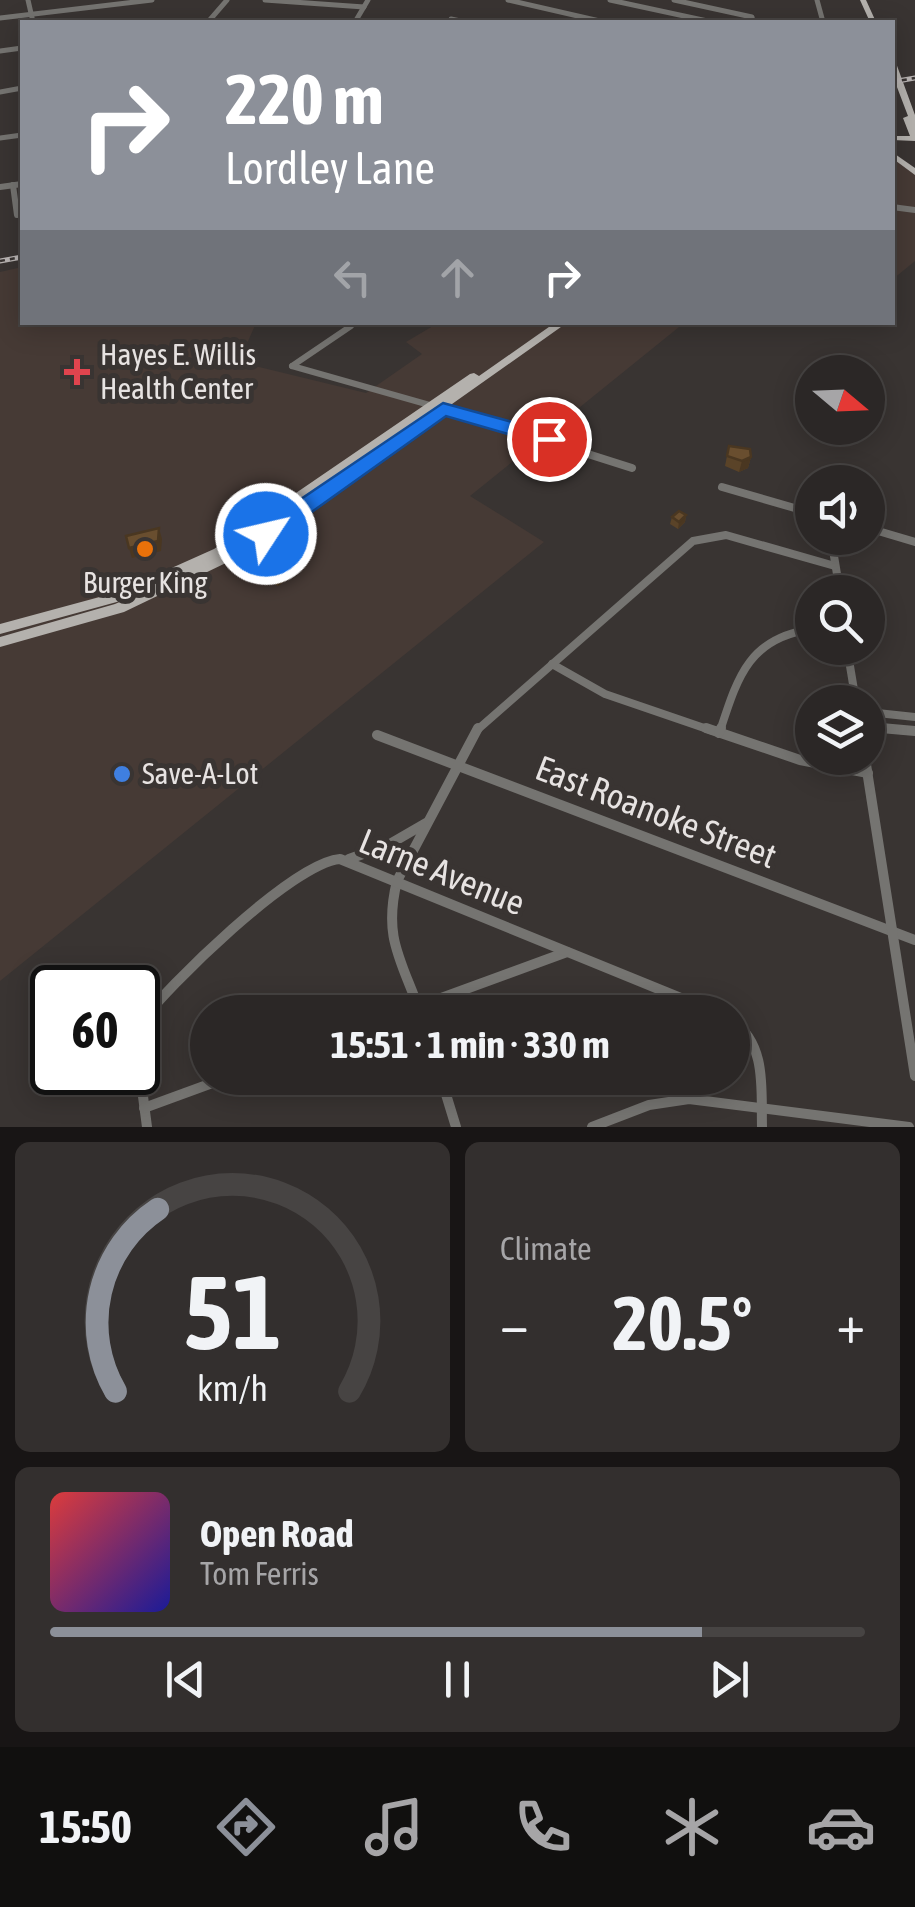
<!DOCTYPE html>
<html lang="en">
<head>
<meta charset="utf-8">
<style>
	body { margin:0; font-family:"Asap Condensed",sans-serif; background:#332f2e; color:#f1f3f6; height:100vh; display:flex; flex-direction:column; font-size:38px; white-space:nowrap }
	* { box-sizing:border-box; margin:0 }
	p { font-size:32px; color:#a6a5a7 }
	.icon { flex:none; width:55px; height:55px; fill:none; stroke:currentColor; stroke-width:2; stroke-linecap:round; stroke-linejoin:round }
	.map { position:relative; height:1127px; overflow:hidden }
	.drawer { display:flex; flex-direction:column; gap:15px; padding:15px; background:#181515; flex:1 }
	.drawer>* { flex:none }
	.hud { position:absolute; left:20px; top:20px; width:875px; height:305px; border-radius:0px; box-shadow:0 5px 25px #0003,0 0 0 2px #474443; background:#8c9099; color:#fff; overflow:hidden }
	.needle { width:65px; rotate:109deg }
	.tools { position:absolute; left:795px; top:355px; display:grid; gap:20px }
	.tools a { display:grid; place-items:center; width:90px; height:90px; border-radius:50%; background:#2b2726; box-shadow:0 5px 25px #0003,0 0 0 2px #474443; font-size:50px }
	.speed { position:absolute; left:30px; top:965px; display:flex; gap:20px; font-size:50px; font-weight:700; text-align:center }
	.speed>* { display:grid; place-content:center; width:130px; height:130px; border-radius:50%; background:#2b2726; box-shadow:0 5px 25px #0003,0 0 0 2px #474443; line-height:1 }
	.speed .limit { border:5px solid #111; border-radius:15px; background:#fff; color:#111 }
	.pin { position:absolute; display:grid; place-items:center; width:85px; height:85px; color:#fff; margin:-42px; border:5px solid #fff; border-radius:50%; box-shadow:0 2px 10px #0007 }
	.me { position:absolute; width:110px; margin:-55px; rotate:55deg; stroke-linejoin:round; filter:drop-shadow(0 0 8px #0008) }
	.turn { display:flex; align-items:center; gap:35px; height:210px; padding:0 40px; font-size:45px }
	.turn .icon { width:130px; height:130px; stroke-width:2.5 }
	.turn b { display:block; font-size:70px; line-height:85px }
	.lanes { display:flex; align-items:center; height:95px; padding:0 40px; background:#0003; justify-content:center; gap:50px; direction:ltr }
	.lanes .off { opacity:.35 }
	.big { font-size:75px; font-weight:700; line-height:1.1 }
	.drawer .widget { flex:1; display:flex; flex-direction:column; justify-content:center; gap:15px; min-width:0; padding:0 35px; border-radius:15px; background:#332f2e }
	.drawer .dial { align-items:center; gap:0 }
	.dial svg { height:260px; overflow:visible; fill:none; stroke:#474443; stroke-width:7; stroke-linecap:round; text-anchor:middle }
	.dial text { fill:#f1f3f6; stroke:none }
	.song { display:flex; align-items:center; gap:30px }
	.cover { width:120px; height:120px; border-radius:15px; background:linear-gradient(135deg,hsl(0 70% 55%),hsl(240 70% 35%)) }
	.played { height:10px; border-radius:5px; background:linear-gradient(90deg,#8c9099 80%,#474443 80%) }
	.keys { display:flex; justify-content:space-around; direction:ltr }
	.heat { display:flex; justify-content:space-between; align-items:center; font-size:55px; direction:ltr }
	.drawer .tiles { flex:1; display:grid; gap:15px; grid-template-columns:1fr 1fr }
	.widget:last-child { grid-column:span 2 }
	.trip { position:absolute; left:190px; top:995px; width:560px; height:100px; border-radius:50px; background:#2b2726; box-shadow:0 5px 25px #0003,0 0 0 2px #474443; font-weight:700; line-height:100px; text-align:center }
	.dock { display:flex; height:160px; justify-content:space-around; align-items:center; background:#11100f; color:#a6a5a7 }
	.dock .icon { width:70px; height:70px }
	.dock .on { color:#8c9099 }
	.dock b { font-size:45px; color:#f1f3f6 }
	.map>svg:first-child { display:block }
	.built { fill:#463a35 }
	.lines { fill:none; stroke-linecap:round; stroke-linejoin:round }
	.minor-far3 { stroke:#757471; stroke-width:5 }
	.minor-far2 { stroke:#757471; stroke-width:6 }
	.minor-far1 { stroke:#757471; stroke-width:8 }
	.minor { stroke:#757471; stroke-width:10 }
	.primary { fill:#b4b1ad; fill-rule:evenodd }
	.rail-casing { stroke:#b8b3b2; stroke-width:5 }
	.rail { stroke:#393432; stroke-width:2.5; stroke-dasharray:5; stroke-linecap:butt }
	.wall { fill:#5a4328 }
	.shaded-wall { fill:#4a3721 }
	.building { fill:#694e2f; stroke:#4a3721; stroke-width:2.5 }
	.route { fill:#1a73e8; stroke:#114b97; stroke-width:2.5 }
	.health-dot { fill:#e0444e; stroke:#393432; stroke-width:4 }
	.food-dot { fill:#e8710a; stroke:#393432; stroke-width:4 }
	.shop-dot { fill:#3f7fe0; stroke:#393432; stroke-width:4 }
	.labels { text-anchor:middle; stroke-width:10; stroke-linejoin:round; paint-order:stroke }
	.poi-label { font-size:30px; fill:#e7e3e2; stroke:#393432; text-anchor:start }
	.near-street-label { font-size:35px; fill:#e7e3e2; stroke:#393432 }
</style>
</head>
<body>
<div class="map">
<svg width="915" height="1127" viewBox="0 0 915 1127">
	<rect width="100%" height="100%" fill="#393432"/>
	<g class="built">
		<polygon points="893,156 915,174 915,261 893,279"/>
		<polygon points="22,267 22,322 256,323 239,362 366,393 422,354 406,342 438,323 684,323 470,496 544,542 0,981 0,272"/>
	</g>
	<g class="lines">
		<g class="minor-far3">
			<polyline points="28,0 33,22"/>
			<polyline points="265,0 364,7"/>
			<polyline points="508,0 604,22"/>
			<polyline points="610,0 712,22"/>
			<polyline points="674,0 752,17 753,22"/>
			<polyline points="817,0 823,22"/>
			<polyline points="0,18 152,0"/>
			<polyline points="451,19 465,22"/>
			<polyline points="208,22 227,0"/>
			<polyline points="355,22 368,0"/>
			<polyline points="0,51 22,48"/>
			<polyline points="0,92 22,88"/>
			<polyline points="0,138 22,135"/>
			<polyline points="13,185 22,184"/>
		</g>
		<g class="minor-far2">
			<polyline points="13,185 17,215"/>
			<polyline points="0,187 22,184"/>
			<polyline points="892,207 915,210"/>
			<polyline points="292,366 493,423"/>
			<polyline points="292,366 351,326"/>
		</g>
		<g class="minor-far1">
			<polyline points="484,421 632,468"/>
			<polyline points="722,487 812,513"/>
			<polyline points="868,528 915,542"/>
			<polyline points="831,538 840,592"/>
			<polyline points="847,648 856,702"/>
			<polyline points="552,664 605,694 713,731"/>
			<polyline points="868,712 915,717"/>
			<polyline points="868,727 910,731"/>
			<polyline points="476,731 693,541 726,535 835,566"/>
			<path d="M720,731C738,676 749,638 812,629"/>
		</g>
		<g class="minor">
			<polyline points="706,728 800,760 868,773"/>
			<polyline points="881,728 915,731"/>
			<polyline points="719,733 721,728"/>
			<polyline points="377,735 915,940"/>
			<polyline points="865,758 915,1076"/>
			<polyline points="349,859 388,845 426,823"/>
			<polyline points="403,1012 567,952"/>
			<path d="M420,1012C401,959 383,938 397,881L478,728"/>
			<path d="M732,1020C767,1045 761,1088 762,1127"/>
			<path d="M138,1026C167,986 293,863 340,859L715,1012"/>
			<polyline points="138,1058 147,1127"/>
			<polyline points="441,1078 456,1127"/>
			<polyline points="144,1108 226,1078"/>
			<polyline points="592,1127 649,1105 689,1099 909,1127"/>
		</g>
		<g class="primary">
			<polygon points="860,0 866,0 876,22 870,22"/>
			<polygon points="892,61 896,63 915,115 915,141 892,140 892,136 910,136 903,118 908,116 892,74"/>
			<polygon points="892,152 915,168 915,175 892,158"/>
			<polygon points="556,322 568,322 230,561 124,612 0,647 0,637 115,604 124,600 0,634 0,624 118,592 214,549 470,374 474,373 479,376"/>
		</g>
		<g class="rail-casing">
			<g id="rail">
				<polyline points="892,82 915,78"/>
				<polyline points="0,261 22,257"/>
			</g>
		</g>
		<use href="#rail" class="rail"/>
	</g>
	<g class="wall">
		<polygon points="729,446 751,457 748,468 739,472 725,466"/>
		<polygon points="686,515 685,522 678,529 670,524 672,517"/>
		<polygon points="250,558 286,580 278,586 252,569"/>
	</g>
	<g class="shaded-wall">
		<polygon points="751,457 748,468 739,472 742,461"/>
		<polygon points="686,515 685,522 678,529 679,522"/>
		<polygon points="159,528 162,539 161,551 132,558 129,548"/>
		<polygon points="284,569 286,580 278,586 276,575"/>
	</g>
	<g class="building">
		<polygon points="729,446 750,449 751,457 742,461 727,456"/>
		<polygon points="679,511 686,515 679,522 672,517"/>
		<polygon points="159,528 158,541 129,548 126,536"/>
		<polygon points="262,549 284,569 276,575 250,558"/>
	</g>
	<polygon class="route" points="443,403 556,434 559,439 549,446 446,416 274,539 258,539 258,528"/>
	<path class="health-dot" d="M72 357h10v10h10v10h-10v10h-10v-10h-10v-10h10z"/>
	<circle class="food-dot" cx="145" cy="549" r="10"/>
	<circle class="shop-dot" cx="122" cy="774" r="10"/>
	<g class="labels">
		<g class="poi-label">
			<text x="100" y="365">Hayes E. Willis<tspan x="100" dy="34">Health Center</tspan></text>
			<text x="145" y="593" text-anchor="middle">Burger King</text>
			<text x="142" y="784">Save-A-Lot</text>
		</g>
		<g class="near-street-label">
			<text transform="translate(656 812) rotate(21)" y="12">East Roanoke Street</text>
			<text transform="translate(442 872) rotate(22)" y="12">Larne Avenue</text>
		</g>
	</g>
</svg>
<div class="tools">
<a><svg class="needle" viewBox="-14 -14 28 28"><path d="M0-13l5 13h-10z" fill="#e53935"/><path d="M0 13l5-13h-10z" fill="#a6a5a7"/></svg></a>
<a><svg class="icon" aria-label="sound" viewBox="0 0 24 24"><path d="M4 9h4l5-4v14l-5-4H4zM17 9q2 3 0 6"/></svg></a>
<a><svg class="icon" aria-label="search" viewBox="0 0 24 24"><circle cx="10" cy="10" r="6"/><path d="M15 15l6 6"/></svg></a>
<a><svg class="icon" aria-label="layers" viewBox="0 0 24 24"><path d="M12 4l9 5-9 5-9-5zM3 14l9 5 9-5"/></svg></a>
</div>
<div class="speed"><div class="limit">60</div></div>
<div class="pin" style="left:549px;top:439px;background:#d93025"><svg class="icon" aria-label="arrive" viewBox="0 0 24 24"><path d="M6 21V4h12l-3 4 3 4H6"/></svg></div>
<svg class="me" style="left:266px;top:534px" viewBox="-20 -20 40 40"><circle r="17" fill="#1a73e8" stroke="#fff" stroke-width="3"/><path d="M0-11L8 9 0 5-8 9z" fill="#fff"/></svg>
<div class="trip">15:51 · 1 min · 330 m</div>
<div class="hud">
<div class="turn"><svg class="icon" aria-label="right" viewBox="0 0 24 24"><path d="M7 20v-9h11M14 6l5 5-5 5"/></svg><div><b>220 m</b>Lordley Lane</div></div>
<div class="lanes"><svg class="icon off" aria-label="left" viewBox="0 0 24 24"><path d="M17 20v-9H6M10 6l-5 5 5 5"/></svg><svg class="icon off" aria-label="ahead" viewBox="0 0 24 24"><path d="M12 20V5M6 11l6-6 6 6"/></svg><svg class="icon" aria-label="right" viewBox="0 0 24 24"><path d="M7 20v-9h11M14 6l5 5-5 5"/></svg></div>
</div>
</div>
<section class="drawer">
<div class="tiles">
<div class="widget dial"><svg viewBox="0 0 100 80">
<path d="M14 69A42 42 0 1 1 86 69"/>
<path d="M14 69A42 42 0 0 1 27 13" stroke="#8c9099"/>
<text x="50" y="56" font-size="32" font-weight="700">51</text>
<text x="50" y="72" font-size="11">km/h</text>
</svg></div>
<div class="widget"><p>Climate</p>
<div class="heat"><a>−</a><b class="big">20.5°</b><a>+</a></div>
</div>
<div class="widget">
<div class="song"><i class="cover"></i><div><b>Open Road</b><p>Tom Ferris</p></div></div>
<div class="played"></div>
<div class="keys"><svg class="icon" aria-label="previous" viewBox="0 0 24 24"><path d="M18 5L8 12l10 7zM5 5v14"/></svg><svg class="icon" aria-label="pause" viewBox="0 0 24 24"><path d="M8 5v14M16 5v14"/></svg><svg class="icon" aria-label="next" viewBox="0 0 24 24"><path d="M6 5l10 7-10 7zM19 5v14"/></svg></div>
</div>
</div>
</section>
<nav class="dock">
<b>15:50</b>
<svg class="icon on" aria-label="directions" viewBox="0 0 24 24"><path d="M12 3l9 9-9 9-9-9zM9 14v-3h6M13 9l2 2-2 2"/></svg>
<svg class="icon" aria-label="music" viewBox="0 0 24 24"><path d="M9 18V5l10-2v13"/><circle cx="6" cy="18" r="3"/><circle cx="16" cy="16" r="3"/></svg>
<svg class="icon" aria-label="phone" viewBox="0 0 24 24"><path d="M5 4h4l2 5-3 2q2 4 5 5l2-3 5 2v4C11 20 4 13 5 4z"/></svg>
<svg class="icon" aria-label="climate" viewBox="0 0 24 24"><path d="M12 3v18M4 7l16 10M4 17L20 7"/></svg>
<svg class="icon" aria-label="car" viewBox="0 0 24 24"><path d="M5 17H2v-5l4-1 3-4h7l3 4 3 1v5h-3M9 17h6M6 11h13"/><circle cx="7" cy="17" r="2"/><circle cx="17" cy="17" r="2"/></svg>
</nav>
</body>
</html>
